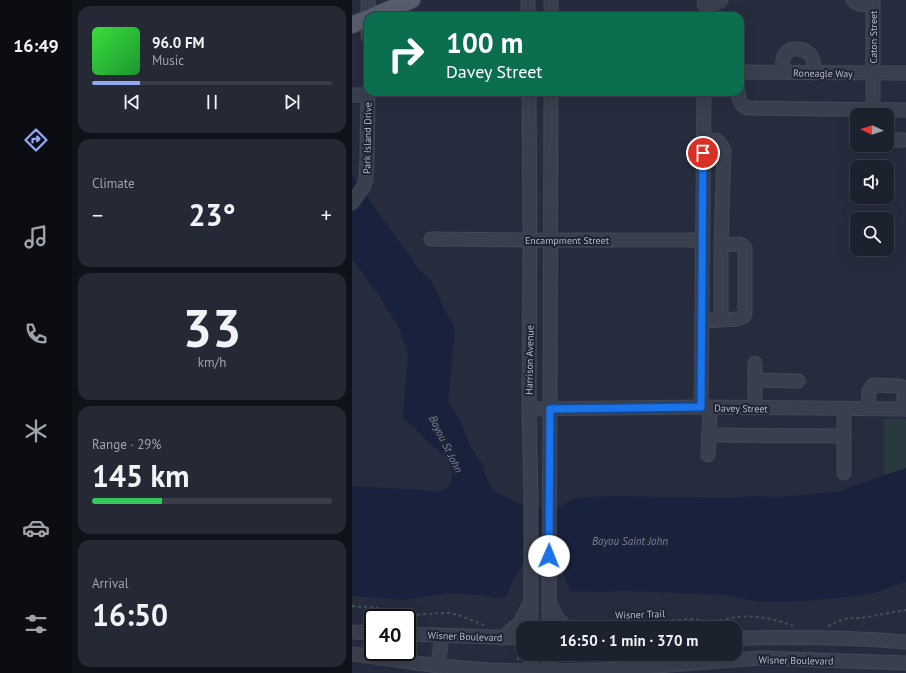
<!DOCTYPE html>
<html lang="en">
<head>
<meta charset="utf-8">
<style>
	body { margin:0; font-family:"PT Sans",sans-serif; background:#252936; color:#f1f3f6; height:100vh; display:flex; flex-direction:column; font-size:15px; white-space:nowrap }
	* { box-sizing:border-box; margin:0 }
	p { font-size:13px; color:#a0a3aa }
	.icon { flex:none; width:22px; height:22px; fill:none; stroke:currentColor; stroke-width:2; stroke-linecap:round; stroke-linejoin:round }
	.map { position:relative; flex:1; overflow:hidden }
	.sheet { display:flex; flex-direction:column; gap:6px; padding:6px; background:#0f1219; width:280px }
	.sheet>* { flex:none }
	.banner { position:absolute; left:12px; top:12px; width:380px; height:84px; border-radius:12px; box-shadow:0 4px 16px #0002,0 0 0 1px #3a3e4a; background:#0b6e4f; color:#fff; overflow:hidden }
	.needle { width:26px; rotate:274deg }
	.controls { position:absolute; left:498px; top:108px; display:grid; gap:8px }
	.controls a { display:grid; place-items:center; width:44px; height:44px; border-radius:8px; background:#1c212e; box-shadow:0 4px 16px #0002,0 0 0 1px #3a3e4a; font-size:20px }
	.speed { position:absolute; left:12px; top:609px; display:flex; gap:8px; font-size:20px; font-weight:700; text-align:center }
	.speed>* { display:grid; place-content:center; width:52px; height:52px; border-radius:50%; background:#1c212e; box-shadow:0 4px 16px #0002,0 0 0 1px #3a3e4a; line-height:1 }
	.speed .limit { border:2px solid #111; border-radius:6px; background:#fff; color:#111 }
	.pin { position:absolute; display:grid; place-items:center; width:34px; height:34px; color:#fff; margin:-17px; border:2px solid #fff; border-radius:50%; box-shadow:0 1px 4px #0007 }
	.me { position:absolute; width:44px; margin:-22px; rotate:1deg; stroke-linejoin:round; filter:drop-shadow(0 0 3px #0008) }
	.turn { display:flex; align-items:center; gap:14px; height:84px; padding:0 16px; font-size:18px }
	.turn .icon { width:52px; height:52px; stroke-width:2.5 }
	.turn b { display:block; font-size:28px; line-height:34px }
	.big { font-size:30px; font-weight:600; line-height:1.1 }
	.sheet .widget { flex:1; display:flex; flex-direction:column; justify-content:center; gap:6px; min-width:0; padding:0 14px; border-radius:12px; background:#252936 }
	.sheet .dial { align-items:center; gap:0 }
	.dial b { font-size:52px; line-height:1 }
	.song { display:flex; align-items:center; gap:12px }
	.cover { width:48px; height:48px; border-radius:6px; background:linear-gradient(135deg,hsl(120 70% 55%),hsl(130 70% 35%)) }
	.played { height:4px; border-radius:2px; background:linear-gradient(90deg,#90a7f4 20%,#3a3e4a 20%) }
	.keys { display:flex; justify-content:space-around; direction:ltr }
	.heat { display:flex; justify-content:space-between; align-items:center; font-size:22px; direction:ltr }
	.charge { height:6px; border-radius:3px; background:linear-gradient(90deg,#34c759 29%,#3a3e4a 0) }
	.trip { position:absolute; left:164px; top:621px; width:226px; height:40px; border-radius:12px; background:#1c212e; box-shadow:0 4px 16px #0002,0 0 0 1px #3a3e4a; font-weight:600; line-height:40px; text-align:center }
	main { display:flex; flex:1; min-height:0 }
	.dock { display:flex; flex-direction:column; width:72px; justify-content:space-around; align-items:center; background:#0b0d12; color:#a0a3aa }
	.dock .icon { width:28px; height:28px }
	.dock .on { color:#90a7f4 }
	.dock b { font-size:18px; color:#f1f3f6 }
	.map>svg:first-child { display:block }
	.green { fill:#28393f }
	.water { fill:#19223c }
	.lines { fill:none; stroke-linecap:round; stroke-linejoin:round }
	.minor-casing { stroke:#434857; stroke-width:15 }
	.major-casing { stroke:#434857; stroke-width:18 }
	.path { stroke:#415257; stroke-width:2; stroke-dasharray:3 3; stroke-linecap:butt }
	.minor { stroke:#3a3f4e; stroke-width:13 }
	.major { stroke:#585e6e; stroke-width:16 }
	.route-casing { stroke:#114b97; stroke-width:10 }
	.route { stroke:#1a73e8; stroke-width:7 }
	.labels { text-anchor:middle; stroke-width:4; stroke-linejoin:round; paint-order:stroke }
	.street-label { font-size:10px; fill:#b6bac9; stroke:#1f2433 }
	.water-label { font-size:11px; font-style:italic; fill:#717fa6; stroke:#1f2433 }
</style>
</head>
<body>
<main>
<nav class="dock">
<b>16:49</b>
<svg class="icon on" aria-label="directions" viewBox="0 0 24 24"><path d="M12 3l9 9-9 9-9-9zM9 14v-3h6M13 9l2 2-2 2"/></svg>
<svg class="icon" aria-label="music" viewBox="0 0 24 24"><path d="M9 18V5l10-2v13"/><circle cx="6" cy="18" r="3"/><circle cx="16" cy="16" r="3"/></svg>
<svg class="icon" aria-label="phone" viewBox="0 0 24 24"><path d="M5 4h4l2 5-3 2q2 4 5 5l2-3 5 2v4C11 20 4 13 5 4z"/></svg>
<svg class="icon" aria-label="climate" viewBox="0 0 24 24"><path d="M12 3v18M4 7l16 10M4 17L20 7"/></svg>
<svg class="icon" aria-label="car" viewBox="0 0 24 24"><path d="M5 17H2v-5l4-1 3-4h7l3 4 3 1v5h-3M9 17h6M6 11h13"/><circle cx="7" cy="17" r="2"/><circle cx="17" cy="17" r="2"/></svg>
<svg class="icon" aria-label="filters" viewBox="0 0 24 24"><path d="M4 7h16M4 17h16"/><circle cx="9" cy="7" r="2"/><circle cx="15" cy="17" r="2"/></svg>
</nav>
<section class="sheet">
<div class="widget">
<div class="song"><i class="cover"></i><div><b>96.0 FM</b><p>Music</p></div></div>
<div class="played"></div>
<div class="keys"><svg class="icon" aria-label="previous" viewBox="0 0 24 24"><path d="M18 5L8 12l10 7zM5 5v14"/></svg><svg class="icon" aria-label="pause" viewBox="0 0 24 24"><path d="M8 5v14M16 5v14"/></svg><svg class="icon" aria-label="next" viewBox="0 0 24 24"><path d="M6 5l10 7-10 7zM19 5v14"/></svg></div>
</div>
<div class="widget"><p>Climate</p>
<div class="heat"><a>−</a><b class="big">23°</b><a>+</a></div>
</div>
<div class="widget dial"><b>33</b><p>km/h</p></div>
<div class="widget"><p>Range · 29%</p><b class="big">145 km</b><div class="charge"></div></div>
<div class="widget"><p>Arrival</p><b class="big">16:50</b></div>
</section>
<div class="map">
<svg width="554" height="673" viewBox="0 0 554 673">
	<rect width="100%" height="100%" fill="#262c3e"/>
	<polygon class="green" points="532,419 554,419 554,468 545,472 532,474"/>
	<path class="water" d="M0,176L70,273L78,279L85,292L93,311L103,328L96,401L110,424L118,446L131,466L134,477L141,490L168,504L186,506L197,509L210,506L221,499L237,497L264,496L308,497H342L375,498L405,496L425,497L484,492L554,468V582L519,594L488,598L438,602H409L372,595L304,592L271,591L246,592L219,591C214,584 212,575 209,567C171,551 167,566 154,597L144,598L130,595L98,593L50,600L0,596V486L73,490L86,492L96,488L102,471L95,456L79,445L63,428L60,427L51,418L56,354L47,328L28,297L0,259Z"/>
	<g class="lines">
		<g class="minor-casing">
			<g id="minor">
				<polyline points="16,0 16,36"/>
				<polyline points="176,0 176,16"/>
				<path d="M501,0C506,6 514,4 521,4"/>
				<polyline points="521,0 521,115"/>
				<polyline points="352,4 364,3 369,0"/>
				<polyline points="199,16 199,0"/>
				<polyline points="388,72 554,73"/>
				<path d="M430,72C431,67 430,61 432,56C438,44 457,48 461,60C462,64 462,69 462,73"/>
				<polyline points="177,92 178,240 177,409 179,499 179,628"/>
				<path d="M386,92C387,99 388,105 395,108L554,110"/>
				<polyline points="0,95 16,95"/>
				<polyline points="352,139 366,141 371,148 372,151 369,245 369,320"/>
				<polyline points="535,140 554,140"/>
				<polyline points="0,203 12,186 14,179 15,158 16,92"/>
				<polyline points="79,239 178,240 350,240"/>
				<polyline points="350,321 385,319 391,317 393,314 393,248 391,246 387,244 369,245"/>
				<polyline points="403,363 403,408"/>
				<polyline points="403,380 446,381"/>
				<polyline points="349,407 352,92"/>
				<polyline points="177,409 349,407 554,409"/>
				<polyline points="516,409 517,391 521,385 548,386 551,387 552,389 552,409"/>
				<polyline points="357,435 492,436"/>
				<polyline points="356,455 358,407"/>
				<polyline points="492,473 492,409"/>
				<polyline points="198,604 205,618 215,628"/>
				<polyline points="197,628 197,571 198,409 199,92"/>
				<polyline points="0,632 21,633"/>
				<polyline points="55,634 171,638"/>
				<polyline points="150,638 167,624 177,605"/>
				<path d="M383,638C440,637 497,637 554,642"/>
				<polyline points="0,654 86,666 138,670 179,671 253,670 408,658 554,663"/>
				<polyline points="179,654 179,673"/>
				<polyline points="198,654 198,673"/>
				<polyline points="86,666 90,636"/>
				<polyline points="285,667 285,654"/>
			</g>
		</g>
		<g class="major-casing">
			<g id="major">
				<polyline points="21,16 60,0"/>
				<polyline points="0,25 16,18"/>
			</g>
		</g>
		<g class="path">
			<polyline points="0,606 28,608 40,611 62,615 89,613 98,613 109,616 132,625"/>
			<polyline points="476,626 479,625 484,622 496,618 509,618 554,610"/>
			<path d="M225,627C240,629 249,623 264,622C274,622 284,624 294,624C309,624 322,619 337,619C345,619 353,622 361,621C369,621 377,618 385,617C405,615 423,619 441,626"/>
			<polyline points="166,660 166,648"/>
		</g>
		<use href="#minor" class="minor"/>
		<use href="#major" class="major"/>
	</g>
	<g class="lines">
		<g class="route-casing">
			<polyline id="route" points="197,556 198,409 349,407 351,153"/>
		</g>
		<use href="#route" class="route"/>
	</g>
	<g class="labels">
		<g class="street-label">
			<text transform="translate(521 37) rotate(-90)" y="4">Caton Street</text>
			<text transform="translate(471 73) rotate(1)" y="4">Roneagle Way</text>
			<text transform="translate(15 138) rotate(-89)" y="4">Park Island Drive</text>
			<text x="215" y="244">Encampment Street</text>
			<text transform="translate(177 360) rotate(-89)" y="4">Harrison Avenue</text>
			<text transform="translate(389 408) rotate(1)" y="4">Davey Street</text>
			<text transform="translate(288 614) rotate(-2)" y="4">Wisner Trail</text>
			<text transform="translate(113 636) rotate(2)" y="4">Wisner Boulevard</text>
			<text transform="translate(444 660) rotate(1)" y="4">Wisner Boulevard</text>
		</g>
		<g class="water-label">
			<text transform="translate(94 444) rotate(64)" y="4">Bayou St John</text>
			<text x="278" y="545">Bayou Saint John</text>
		</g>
	</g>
</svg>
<div class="controls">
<a><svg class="needle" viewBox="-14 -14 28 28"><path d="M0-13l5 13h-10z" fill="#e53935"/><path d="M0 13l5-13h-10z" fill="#a0a3aa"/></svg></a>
<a><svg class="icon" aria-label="sound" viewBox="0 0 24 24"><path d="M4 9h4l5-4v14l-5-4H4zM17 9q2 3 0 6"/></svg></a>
<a><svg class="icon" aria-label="search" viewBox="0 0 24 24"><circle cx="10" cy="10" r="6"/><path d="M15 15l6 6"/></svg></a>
</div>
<div class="speed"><div class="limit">40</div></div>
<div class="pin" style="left:351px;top:153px;background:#d93025"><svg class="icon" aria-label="arrive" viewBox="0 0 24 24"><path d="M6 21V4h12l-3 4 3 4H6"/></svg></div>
<svg class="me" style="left:197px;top:556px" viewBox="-20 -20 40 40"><circle r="19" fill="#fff"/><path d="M0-13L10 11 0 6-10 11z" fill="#1a73e8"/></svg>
<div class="trip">16:50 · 1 min · 370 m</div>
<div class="banner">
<div class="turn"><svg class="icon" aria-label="right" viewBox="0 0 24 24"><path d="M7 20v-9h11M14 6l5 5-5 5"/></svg><div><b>100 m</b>Davey Street</div></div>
</div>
</div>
</main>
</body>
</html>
